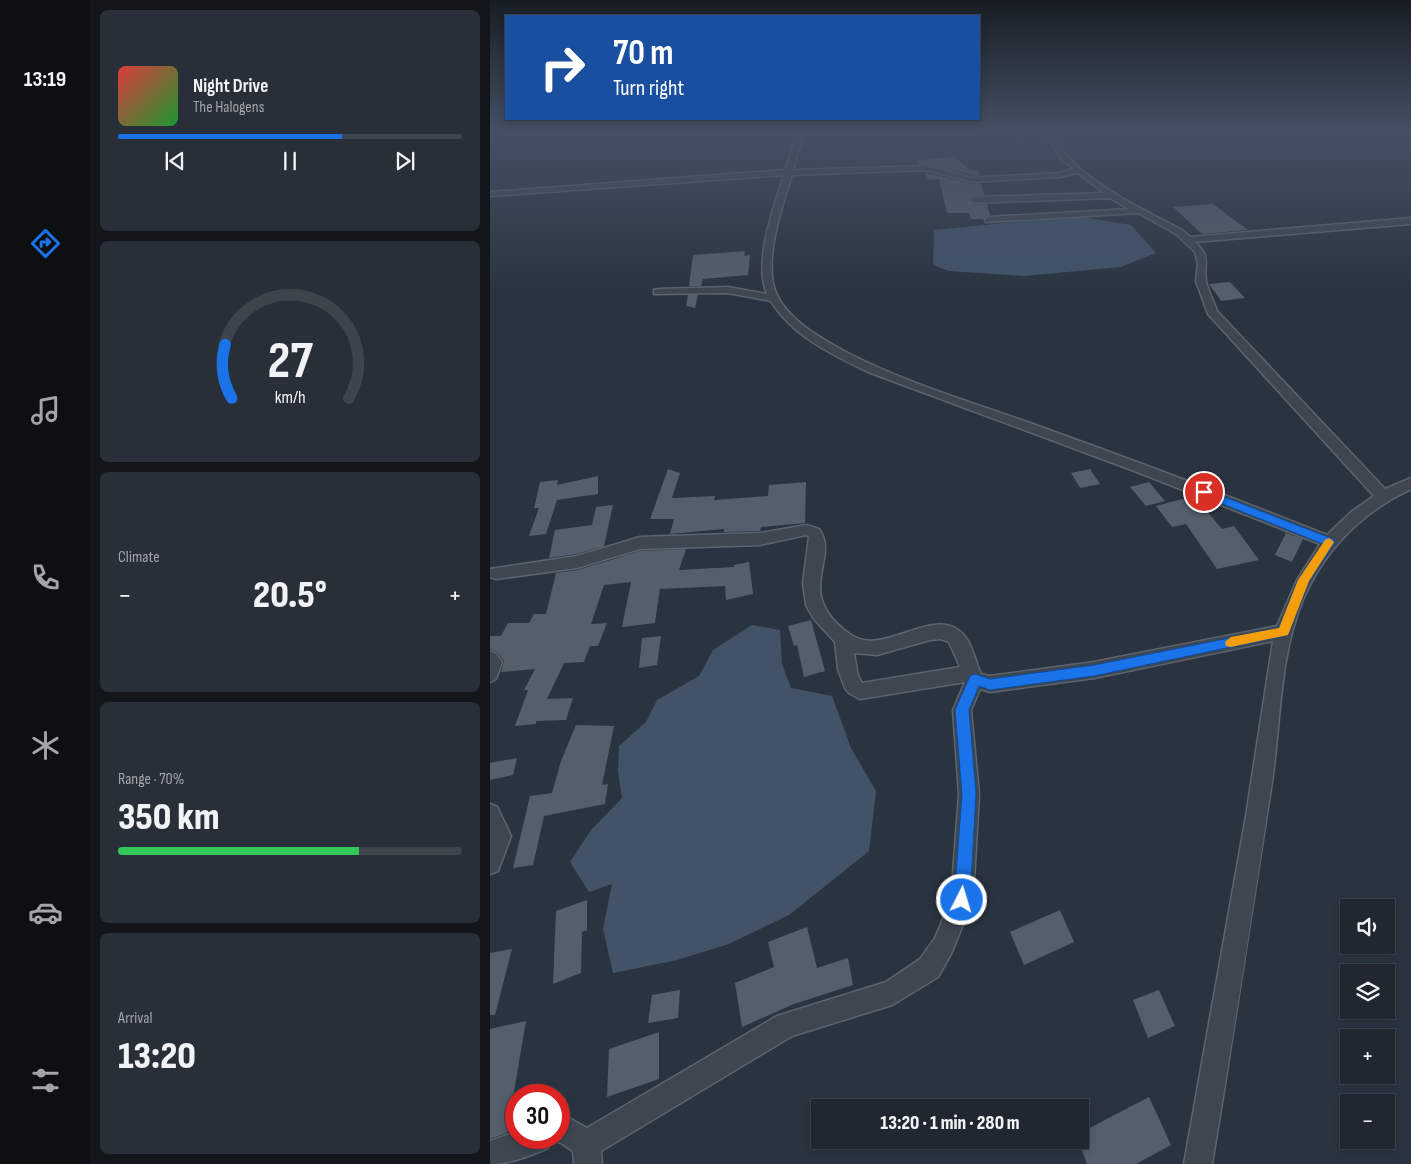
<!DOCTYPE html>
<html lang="en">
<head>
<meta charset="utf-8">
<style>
	body { margin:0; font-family:"Sofia Sans Condensed",sans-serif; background:#282f38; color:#f1f3f6; height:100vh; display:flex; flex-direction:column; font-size:19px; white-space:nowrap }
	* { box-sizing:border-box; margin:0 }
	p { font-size:16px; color:#a2a5ab }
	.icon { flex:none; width:28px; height:28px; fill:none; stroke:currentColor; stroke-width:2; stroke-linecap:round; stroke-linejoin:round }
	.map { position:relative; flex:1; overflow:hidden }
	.details { display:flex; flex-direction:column; gap:10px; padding:10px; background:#12151a; width:400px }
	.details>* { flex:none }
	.guide { position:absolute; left:15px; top:15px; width:475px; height:105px; border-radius:0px; box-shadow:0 2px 8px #0003,0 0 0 1px #3d444c; background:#1a4fa0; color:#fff; overflow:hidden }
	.fabs { position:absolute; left:850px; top:899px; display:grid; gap:10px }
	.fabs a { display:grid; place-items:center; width:55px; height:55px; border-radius:0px; background:#202730; box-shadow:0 2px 8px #0003,0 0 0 1px #3d444c; font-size:25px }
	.speed { position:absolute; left:15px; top:1084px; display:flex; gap:10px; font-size:25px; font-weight:700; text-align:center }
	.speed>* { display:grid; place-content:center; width:65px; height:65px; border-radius:50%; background:#202730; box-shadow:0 2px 8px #0003,0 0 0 1px #3d444c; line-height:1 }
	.speed .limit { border:8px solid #d22; background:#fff; color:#111 }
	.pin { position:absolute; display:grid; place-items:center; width:42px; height:42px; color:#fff; margin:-21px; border:2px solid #fff; border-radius:50%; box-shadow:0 1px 5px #0007 }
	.me { position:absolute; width:55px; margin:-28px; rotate:5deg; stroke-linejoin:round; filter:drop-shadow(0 0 4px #0008) }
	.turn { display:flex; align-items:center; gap:18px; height:105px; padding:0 25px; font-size:22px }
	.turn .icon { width:65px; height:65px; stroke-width:2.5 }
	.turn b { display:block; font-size:35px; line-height:42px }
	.big { font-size:38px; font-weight:800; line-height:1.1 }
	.details .card { flex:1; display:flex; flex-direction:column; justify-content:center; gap:8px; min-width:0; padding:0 18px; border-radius:8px; background:#282f38 }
	.details .dial { align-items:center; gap:0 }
	.dial svg { height:130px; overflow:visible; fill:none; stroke:#3d444c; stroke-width:7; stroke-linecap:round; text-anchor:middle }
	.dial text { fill:#f1f3f6; stroke:none }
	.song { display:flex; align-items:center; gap:15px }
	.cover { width:60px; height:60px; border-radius:8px; background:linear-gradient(135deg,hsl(0 70% 55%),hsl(130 70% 35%)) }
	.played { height:5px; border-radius:2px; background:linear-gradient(90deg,#1a73e8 65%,#3d444c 65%) }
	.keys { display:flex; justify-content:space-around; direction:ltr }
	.heat { display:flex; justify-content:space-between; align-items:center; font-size:28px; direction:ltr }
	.charge { height:8px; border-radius:4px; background:linear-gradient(90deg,#34c759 70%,#3d444c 0) }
	.trip { position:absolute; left:321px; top:1099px; width:278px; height:50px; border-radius:0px; background:#202730; box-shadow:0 2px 8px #0003,0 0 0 1px #3d444c; font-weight:800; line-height:50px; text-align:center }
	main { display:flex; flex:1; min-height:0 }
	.dock { display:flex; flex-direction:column; width:90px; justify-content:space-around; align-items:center; background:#0d1013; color:#a2a5ab }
	.dock .icon { width:35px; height:35px }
	.dock .selected { color:#1a73e8 }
	.dock b { font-size:22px; color:#f1f3f6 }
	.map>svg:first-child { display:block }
	.water { fill:#425367 }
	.building { fill:#545f6b }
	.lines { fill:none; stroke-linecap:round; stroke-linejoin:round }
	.minor-casing { stroke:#5c646e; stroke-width:3 }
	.minor { fill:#3e4650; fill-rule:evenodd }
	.route { fill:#1a73e8; stroke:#114b97 }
	.slow { fill:#f59e0b }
</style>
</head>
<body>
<main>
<nav class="dock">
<b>13:19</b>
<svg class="icon selected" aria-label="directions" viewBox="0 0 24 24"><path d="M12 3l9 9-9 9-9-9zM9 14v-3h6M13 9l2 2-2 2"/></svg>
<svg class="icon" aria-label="music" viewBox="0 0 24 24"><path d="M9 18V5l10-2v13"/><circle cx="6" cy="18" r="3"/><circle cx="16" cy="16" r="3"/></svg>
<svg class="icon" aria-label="phone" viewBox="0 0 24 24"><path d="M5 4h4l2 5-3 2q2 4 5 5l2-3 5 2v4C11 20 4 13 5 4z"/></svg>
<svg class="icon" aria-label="climate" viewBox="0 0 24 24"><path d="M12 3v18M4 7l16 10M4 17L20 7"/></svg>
<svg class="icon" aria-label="car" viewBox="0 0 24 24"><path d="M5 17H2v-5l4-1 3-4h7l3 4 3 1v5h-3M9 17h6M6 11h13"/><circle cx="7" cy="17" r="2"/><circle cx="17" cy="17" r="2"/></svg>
<svg class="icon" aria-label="filters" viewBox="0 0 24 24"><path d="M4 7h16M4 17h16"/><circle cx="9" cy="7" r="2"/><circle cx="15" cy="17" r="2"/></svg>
</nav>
<section class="details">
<div class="card">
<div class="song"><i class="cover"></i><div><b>Night Drive</b><p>The Halogens</p></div></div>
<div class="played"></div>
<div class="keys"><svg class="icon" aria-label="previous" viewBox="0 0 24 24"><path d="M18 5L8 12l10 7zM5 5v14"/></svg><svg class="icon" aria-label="pause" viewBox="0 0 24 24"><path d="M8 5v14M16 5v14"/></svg><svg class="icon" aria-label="next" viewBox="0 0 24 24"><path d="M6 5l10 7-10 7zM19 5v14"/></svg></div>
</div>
<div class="card dial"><svg viewBox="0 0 100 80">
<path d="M14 69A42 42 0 1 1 86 69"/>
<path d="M14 69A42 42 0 0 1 10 36" stroke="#1a73e8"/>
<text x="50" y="56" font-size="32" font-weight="700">27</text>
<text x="50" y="72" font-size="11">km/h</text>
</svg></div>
<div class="card"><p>Climate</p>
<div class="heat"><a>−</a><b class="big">20.5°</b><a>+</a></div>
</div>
<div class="card"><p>Range · 70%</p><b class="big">350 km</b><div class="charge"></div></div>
<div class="card"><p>Arrival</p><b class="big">13:20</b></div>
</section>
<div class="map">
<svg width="921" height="1164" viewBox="0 0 921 1164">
	<rect width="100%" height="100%" fill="#2a3440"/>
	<g class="water">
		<polygon points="586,216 641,225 666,253 631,267 534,276 459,271 443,265 444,230"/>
		<polygon points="262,625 290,630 292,664 301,688 342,696 361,748 386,791 379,851 299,915 239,944 187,960 123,973 113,929 122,884 99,892 80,862 101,830 132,798 128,771 129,746 156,722 167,700 209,676 223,650"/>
	</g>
	<g class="building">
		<polygon points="465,156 479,170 488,170 489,176 429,164 427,161"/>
		<polygon points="434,172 482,184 491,183 494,195 483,195 477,200 483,205 497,204 500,215 494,219 481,219 479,213 457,213 449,179 438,180"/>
		<polygon points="723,204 758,230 712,234 683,207"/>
		<polygon points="255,251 254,256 260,255 258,275 213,279 211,286 199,286 203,255"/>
		<polygon points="740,282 755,298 731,301 719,284"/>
		<polygon points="198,295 208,295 205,308 196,306"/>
		<polygon points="178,469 190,473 182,498 225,496 224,500 278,496 279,485 316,482 315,523 271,527 270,531 234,532 234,529 180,534 184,519 160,519"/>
		<polygon points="600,469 610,484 590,488 581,473"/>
		<polygon points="108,476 108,494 67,500 56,534 39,536 49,508 44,508 50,482 68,480 67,485"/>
		<polygon points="659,482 675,501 656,506 640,487"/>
		<polygon points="704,496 732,529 744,526 769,560 727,569 696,524 682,527 666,506"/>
		<polygon points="123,505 114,546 87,554 59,558 65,530 102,525 106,507"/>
		<polygon points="796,533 813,539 802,562 785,555"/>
		<polygon points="196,549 189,570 244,567 244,565 259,562 263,594 236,600 235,586 170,589 165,623 132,627 141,582 114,585 101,624 117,623 108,646 100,646 94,662 74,663 57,699 83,698 76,720 46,721 46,724 25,726 38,690 34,690 45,669 11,672 14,661 8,653 0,649 0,636 11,636 18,623 39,623 44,614 56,614 66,573 88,570 150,551"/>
		<polygon points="321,620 335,671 314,677 307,645 304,646 298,626"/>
		<polygon points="171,636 167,665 149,668 152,638"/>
		<polygon points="86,725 124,726 112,785 118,784 115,804 54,816 43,865 23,868 40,796 62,793 71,761"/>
		<polygon points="27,758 23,775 0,780 0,763"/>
		<polygon points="97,900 97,930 92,932 91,973 63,984 66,911"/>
		<polygon points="570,910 584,942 534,965 520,932"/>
		<polygon points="317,927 327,968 358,958 363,985 304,1004 252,1027 245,983 284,967 278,942"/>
		<polygon points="22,949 5,1015 0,1015 0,953"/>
		<polygon points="190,990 188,1018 158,1023 162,995"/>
		<polygon points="669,990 685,1026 658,1038 643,1000"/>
		<polygon points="36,1021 17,1133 0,1139 0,1029"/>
		<polygon points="169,1032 169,1079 117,1097 119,1049"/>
		<polygon points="659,1097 681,1145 646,1164 597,1164 590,1145 590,1133"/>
	</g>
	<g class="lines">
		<g class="minor-casing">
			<g id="minor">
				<path d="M308,132H314L303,170L437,166L482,178L569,173L584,169L571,159L555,132H561C566,139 570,147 576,154C600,185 658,212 692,230L700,237L921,218V224L705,242C722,258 713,263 716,281C718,291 724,302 727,311L895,489L921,478V489C872,512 834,550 813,600C789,657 791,722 782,782C763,910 743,1037 722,1164H694L756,816L783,641L604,678L500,692L490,689L481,710L489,794L483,900L461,954L448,977L402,1005L302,1036L111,1151L112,1164H84L83,1151L71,1143L61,1140L58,1148C39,1156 20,1164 0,1164V1141L26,1132V1138H69V1116L72,1114L97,1128L287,1016L396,982L430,959L445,938L461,900L469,794L463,710L475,682L370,699L359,693L355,688L348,669L345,642L324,619L316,605L313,583L319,537L316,535L270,545L150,549L87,568L6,579L0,577V569L87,556L150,537L270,533L316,525L329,529C351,559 301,593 361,635C393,657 442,606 471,632C482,642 485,661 491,674L500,676L604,662L787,626L807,580L830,544L647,472L378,372C343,355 302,336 281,301L238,293L164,294V290L168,289L238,287L277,294C263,262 284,207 294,175L0,196V192L295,170ZM437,170L482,182L569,177L588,173L614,193L483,197L479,200L483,203L620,198L639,209L499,217L495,220L496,222L648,213L686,234L705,252L708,263L706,281L718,314L884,496L861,512L837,535C739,496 640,459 540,423C478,401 413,382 354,351C329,337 298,320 286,293C273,261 292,206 302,175ZM440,640L451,639L459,642L470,667L372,683L368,676L364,653L387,655Z"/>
				<polygon points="0,651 6,654 12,662 6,679 0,682"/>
				<polygon points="0,804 7,807 21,836 8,871 0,874"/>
			</g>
		</g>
		<use href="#minor" class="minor"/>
	</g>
	<linearGradient id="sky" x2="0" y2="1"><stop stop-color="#171d23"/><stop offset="0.45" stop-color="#445064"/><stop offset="1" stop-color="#445064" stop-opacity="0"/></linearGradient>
	<rect width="921" height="294" fill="url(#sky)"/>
	<polygon class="route" points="714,489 843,539 845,542 819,581 798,635 604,676 500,690 489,686 479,710 486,794 480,900 477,906 472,908 466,906 464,900 472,794 465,710 480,676 485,674 500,679 604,665 789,628 808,580 833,544 710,495 710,490"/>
	<polygon class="slow" points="839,538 844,542 819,581 798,635 741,647 736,646 735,642 741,637 789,628 808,580 835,540"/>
</svg>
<div class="fabs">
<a><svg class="icon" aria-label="sound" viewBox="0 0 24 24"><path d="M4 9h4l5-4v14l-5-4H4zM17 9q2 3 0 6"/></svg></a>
<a><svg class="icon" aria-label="layers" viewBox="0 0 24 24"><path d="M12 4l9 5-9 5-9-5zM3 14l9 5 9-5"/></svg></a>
<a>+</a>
<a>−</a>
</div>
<div class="speed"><div class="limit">30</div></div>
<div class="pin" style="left:714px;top:492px;background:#d93025"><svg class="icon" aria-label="arrive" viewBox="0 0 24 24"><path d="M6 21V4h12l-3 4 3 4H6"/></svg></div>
<svg class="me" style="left:472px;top:900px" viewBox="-20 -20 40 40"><circle r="17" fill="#1a73e8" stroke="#fff" stroke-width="3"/><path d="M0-11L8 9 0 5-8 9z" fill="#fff"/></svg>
<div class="trip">13:20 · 1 min · 280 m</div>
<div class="guide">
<div class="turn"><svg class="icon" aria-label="right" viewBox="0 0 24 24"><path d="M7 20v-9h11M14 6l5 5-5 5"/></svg><div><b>70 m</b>Turn right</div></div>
</div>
</div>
</main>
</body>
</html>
